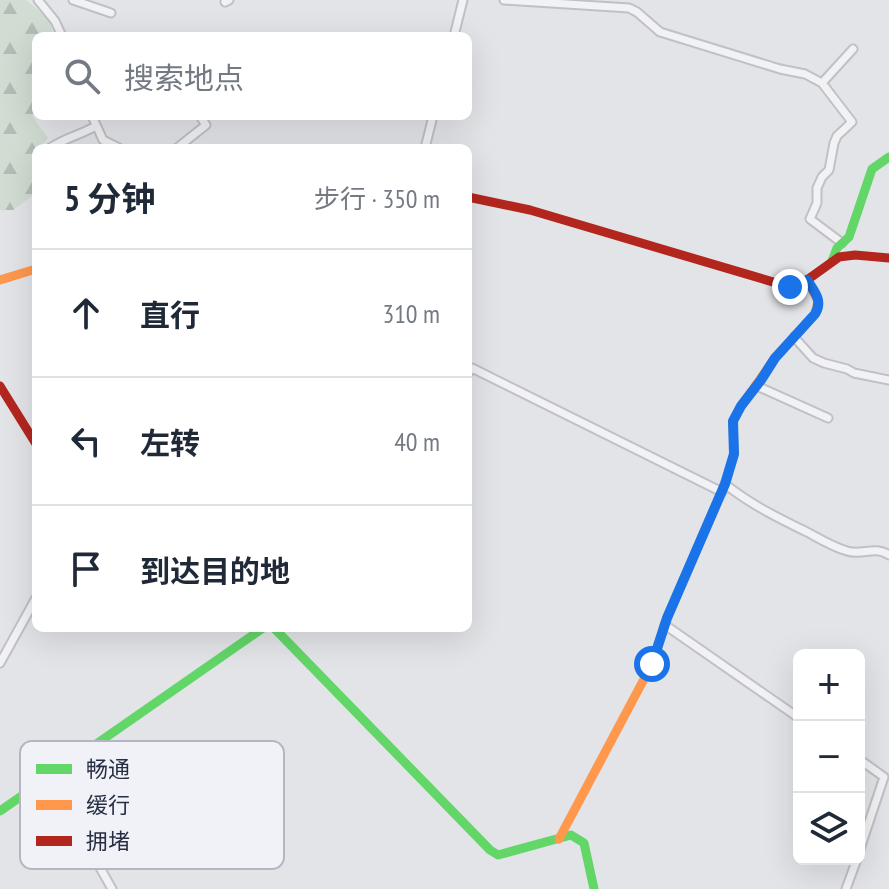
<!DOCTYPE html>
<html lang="zh">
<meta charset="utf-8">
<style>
:root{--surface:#fff;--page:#f6f6f7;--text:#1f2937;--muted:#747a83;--line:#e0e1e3}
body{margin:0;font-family:"PT Sans Narrow","Noto Sans SC",sans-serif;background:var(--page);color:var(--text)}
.controls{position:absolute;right:24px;bottom:24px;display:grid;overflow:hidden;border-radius:12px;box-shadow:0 8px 32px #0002}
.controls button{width:72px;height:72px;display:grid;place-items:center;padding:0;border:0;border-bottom:2px solid var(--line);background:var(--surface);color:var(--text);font:40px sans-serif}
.stop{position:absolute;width:24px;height:24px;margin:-18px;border:6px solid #1a73e8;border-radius:50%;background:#fff}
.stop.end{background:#1a73e8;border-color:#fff;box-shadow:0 2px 8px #0008}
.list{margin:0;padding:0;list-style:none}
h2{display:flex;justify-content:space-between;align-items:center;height:104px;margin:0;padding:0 32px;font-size:34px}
h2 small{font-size:26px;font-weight:400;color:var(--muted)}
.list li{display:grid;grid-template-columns:52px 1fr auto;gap:24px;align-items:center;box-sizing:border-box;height:128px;padding:0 32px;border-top:2px solid var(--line)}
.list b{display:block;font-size:30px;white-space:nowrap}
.list em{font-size:26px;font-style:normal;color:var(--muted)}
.icon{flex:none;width:44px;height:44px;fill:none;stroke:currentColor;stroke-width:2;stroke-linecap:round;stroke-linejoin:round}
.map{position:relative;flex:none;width:889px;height:889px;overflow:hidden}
.search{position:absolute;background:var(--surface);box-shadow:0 8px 32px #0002;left:32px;top:32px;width:440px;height:88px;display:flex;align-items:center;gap:20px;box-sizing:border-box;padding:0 28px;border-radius:12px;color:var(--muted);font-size:30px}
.panel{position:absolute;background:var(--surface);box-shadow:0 8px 32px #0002;left:32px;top:144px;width:440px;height:488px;border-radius:12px}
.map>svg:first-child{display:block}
.forest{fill:url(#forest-firs)}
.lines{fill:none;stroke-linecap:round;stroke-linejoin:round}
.street-casing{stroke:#bfc1c6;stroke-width:11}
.street{stroke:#f2f2f4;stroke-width:7}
.fast{stroke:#63d668;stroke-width:9}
.slow{stroke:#ff974d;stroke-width:9}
.jam{stroke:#b3261e;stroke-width:9}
.route{stroke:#1a73e8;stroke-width:10}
.key{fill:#f0f2f8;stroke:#b4b7c2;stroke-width:2}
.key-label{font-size:22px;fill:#272e43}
</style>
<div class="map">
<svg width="889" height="889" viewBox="0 0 889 889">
<defs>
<pattern id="forest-firs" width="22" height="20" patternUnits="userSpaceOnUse" patternTransform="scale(2)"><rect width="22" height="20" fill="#d1dcd2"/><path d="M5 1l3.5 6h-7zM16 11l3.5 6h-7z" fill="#b3bdb6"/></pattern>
</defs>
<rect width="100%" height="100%" fill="#e2e4e8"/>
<path class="forest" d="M0,0H26L48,18L54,36H36V112L32,116L48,138L42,145V148H36V193L13,210H0Z"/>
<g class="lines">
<g class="street-casing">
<path id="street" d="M38,0L55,21L62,36
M73,0L111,13
M504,0L629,8L637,12L660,32L780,69L805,74L822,83L852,122L837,136L834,143L829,170L822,177L817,188V203L810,219L842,243
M225,2L229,0
M454,36L463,0
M822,83L853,49
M92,116L103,140L119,148
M50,148C65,138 80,135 96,126
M177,148L206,125L200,116
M425,148L433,116
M794,337L813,358L824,363L847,369L854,373L889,380
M468,373L472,368L722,492
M757,386L828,418
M725,484C750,504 778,518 807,532C820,539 833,547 847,551C862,556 875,545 889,555
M665,625L799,718
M0,663L36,598
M859,759L884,777L859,852
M49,777L112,889
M846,889L857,859"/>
</g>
<use href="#street" class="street"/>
<path class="fast" d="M832,261L837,248L849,237L872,169L889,157
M274,628L490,850L498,855L571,835L584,843L594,889
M0,811L263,628"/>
<path class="slow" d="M0,280L36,269
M559,839L652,664L667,618L725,484L734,454L733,421L741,406L775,358L815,314L818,301L807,280"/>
<path class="jam" d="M468,197L530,210L790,287L807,280L839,257L855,255L889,258
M0,386L36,444"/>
</g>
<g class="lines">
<path class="route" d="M652,664L667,618L725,484L734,454L733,421L741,406L761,380L775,358L815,314C823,301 815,292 807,280L790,287"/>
</g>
<rect x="20" y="741" width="264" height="128" rx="12" class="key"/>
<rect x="36" y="764" width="36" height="10" fill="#63d668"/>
<rect x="36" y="800" width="36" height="10" fill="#ff974d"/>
<rect x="36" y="836" width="36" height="10" fill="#b3261e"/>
<g class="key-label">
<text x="86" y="777">畅通</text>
<text x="86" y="813">缓行</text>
<text x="86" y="849">拥堵</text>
</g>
</svg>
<div class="controls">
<button>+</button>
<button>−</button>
<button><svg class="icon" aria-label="layers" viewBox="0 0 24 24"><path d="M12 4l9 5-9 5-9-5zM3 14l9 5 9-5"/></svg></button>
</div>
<div class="stop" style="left:652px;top:664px"></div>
<div class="stop end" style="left:790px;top:287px"></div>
<div class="search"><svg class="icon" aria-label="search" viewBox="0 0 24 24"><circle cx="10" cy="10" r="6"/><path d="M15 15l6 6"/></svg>搜索地点</div>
<section class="panel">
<h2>5 分钟<small>步行 · 350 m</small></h2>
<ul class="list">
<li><svg class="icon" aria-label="ahead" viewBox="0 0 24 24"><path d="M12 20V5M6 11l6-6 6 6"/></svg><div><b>直行</b></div><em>310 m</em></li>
<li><svg class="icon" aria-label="left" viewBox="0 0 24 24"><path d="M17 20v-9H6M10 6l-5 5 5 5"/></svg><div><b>左转</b></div><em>40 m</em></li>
<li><svg class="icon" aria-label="arrive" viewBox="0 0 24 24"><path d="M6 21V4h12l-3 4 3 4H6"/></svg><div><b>到达目的地</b></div></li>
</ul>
</section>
</div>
